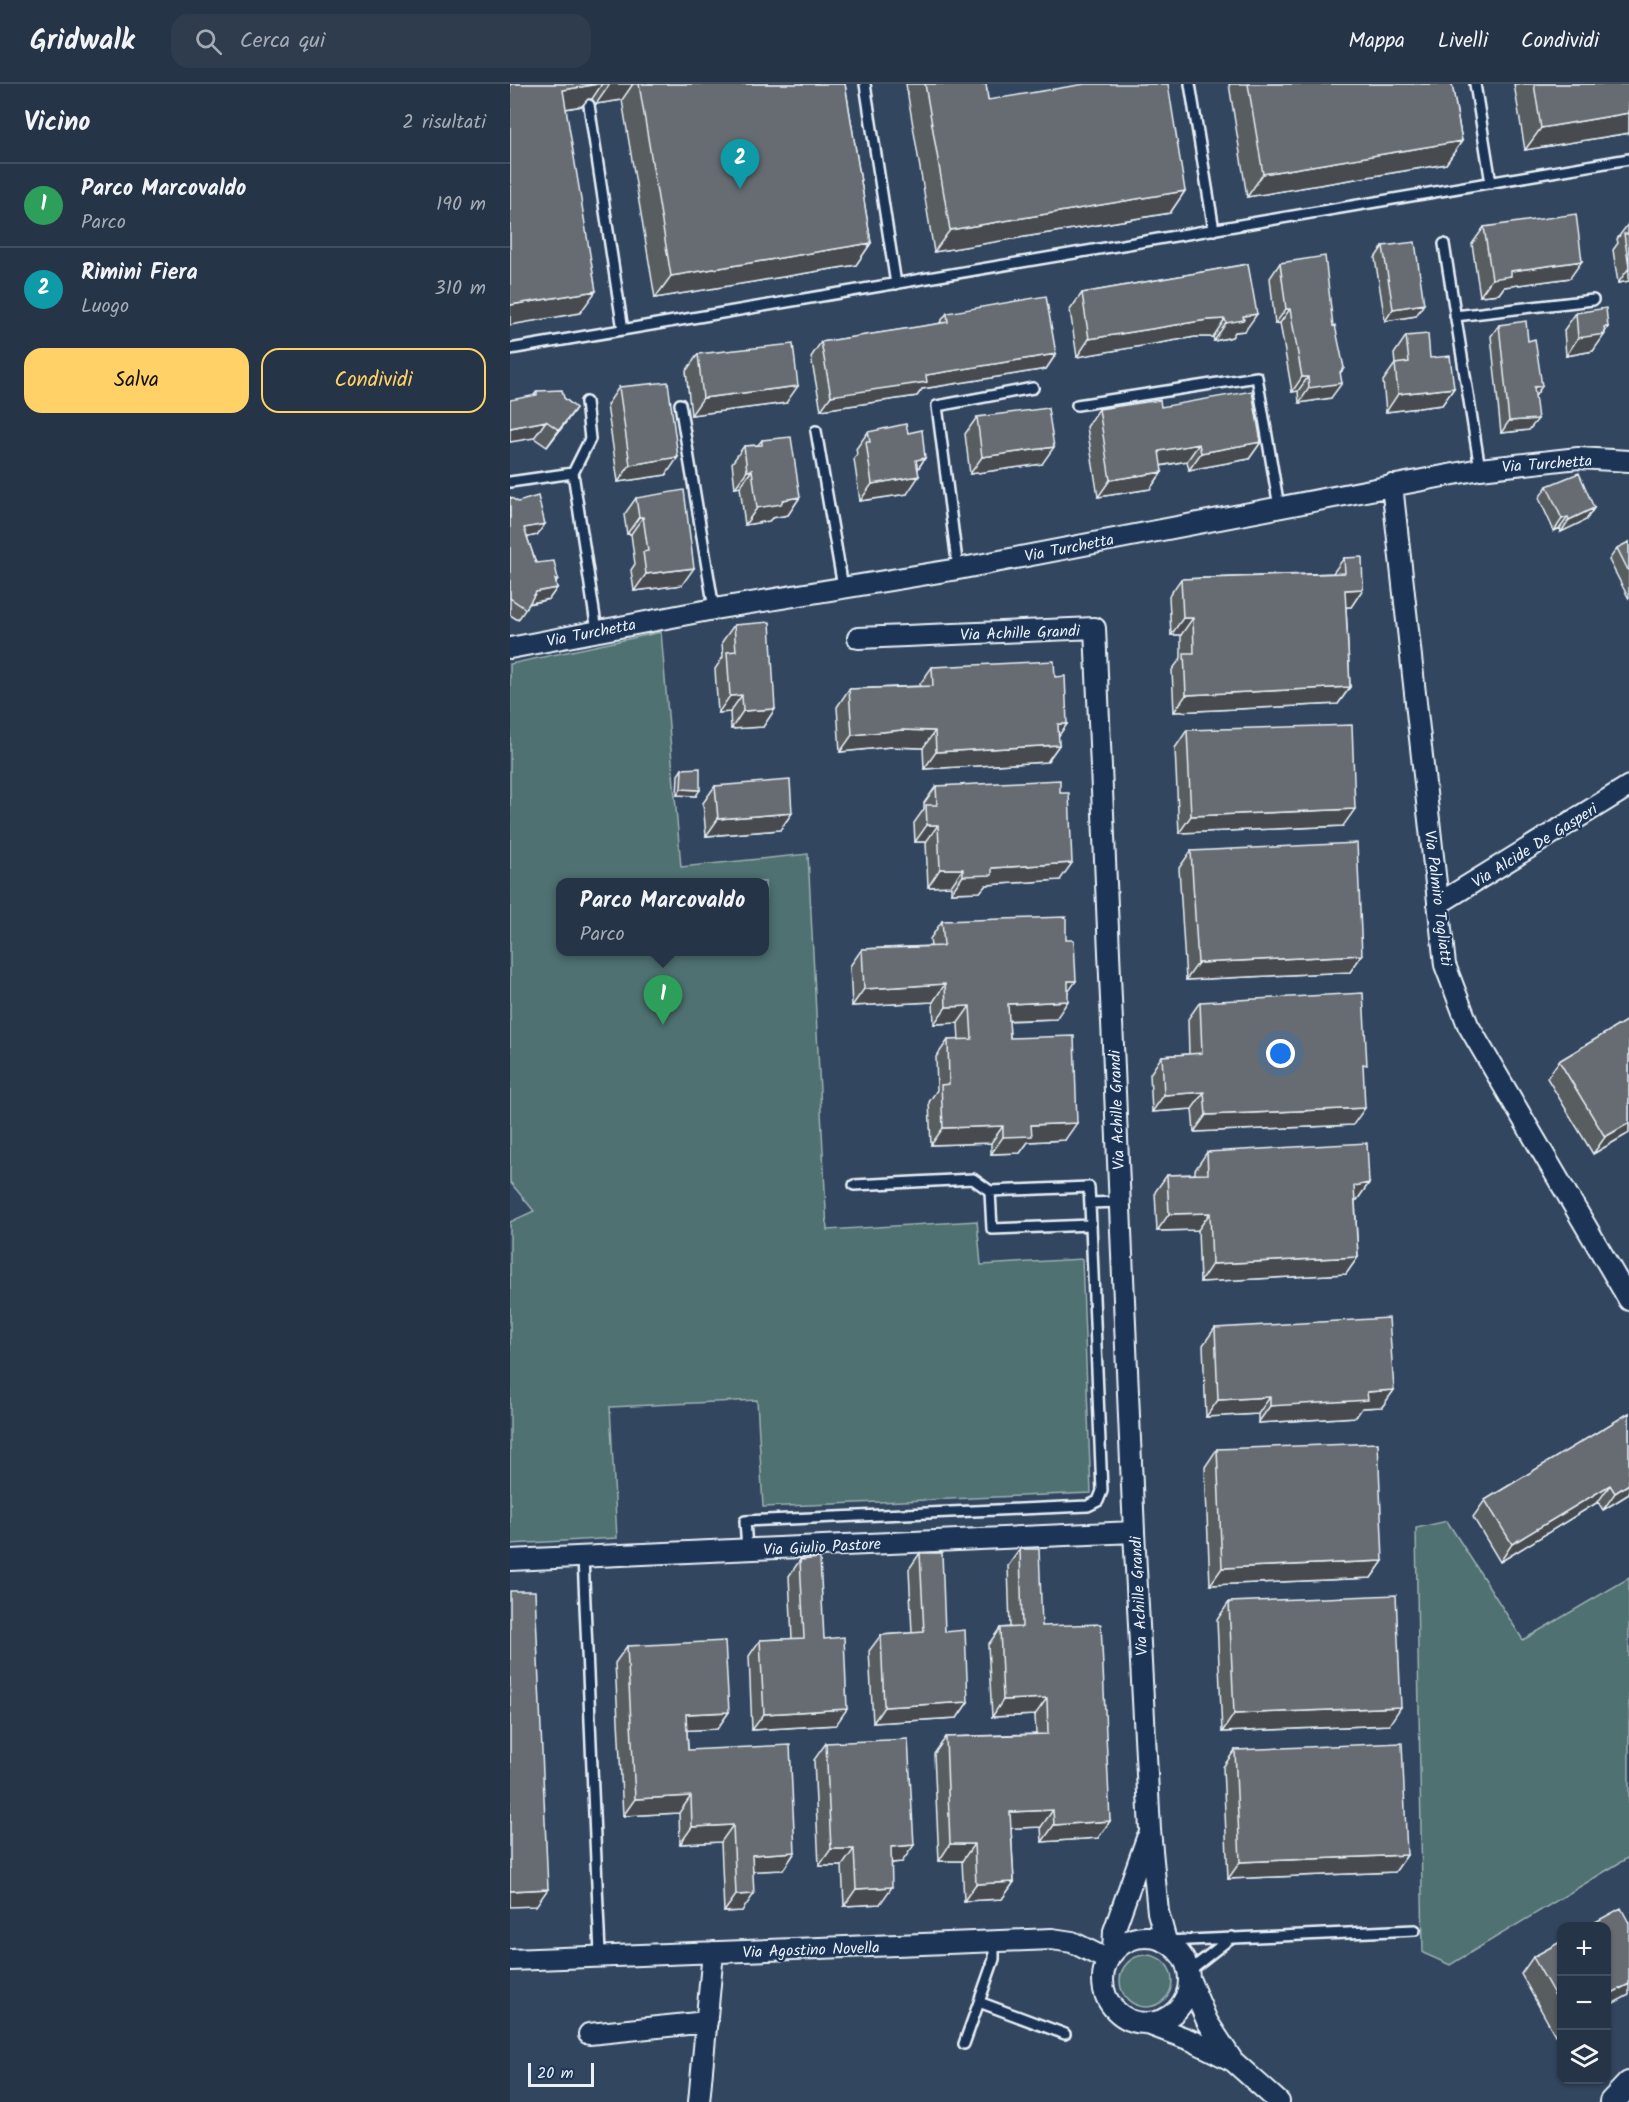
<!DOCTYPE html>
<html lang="it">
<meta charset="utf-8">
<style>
:root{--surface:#263447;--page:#2e3c4e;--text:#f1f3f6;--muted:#a4aab4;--line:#424f60;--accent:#ffd166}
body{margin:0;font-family:Kalam,sans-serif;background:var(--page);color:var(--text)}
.controls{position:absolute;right:18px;bottom:18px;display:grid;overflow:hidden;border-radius:12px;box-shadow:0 2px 4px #0004}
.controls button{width:54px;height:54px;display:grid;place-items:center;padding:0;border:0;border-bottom:2px solid var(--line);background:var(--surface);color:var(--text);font:30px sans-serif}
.scale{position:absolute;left:18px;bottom:15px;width:66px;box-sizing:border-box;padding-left:6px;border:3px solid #e8f1f8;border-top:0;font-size:16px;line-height:21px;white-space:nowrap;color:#e8f1f8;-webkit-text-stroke:4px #1d3557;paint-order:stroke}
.you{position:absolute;left:771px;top:970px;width:21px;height:21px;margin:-15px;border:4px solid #fff;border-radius:50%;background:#1a73e8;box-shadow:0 0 0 9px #1a73e833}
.badge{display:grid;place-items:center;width:39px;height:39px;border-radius:50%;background:var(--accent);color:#fff;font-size:20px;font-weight:700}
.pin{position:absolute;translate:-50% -50px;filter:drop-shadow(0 2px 3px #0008)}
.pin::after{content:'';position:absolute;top:32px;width:21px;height:18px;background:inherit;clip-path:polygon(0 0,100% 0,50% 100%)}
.popup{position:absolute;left:46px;top:794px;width:213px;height:78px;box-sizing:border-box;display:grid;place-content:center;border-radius:12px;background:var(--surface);filter:drop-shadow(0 2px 4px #0005);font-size:20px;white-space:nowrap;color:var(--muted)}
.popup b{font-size:22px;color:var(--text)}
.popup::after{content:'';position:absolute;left:50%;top:100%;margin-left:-12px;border:12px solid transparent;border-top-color:var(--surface)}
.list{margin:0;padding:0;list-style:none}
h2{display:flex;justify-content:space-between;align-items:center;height:78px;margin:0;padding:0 24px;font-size:26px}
h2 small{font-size:20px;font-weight:400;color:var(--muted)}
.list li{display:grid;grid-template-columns:39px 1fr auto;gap:18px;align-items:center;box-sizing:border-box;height:84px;padding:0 24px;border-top:2px solid var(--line)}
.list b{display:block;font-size:22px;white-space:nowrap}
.list p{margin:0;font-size:20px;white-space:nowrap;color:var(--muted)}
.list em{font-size:20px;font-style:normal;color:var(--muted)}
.actions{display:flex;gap:12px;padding:18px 24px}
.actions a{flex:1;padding:14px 0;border:2px solid var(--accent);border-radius:18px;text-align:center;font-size:21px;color:var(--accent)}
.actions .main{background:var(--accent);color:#111}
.icon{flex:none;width:33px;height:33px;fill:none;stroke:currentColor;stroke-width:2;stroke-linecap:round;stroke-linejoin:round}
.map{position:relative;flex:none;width:1119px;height:2018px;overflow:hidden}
header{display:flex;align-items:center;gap:36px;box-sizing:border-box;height:84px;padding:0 30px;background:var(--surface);border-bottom:2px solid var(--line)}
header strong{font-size:28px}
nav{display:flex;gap:33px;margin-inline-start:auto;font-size:21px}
.search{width:420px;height:54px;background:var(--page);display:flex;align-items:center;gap:15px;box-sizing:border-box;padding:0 21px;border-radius:18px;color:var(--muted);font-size:22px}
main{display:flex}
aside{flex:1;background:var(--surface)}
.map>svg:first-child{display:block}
.green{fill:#507171;stroke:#9cb1b4;stroke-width:1.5;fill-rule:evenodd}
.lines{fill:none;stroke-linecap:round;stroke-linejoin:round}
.service-casing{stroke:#e8f1f8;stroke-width:14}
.minor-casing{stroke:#e8f1f8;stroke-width:24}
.tertiary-casing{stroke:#e8f1f8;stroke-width:28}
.service{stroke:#1d3557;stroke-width:9}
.minor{stroke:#1d3557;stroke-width:20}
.tertiary{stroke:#1d3557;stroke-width:24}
.wall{fill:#585d61;stroke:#e8f1f8;stroke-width:1.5}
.shaded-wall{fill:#474c4f;stroke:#e8f1f8;stroke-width:1.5}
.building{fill:#666c71;stroke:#e8f1f8;stroke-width:1.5}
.labels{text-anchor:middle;stroke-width:4.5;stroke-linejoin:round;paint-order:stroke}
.street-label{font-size:16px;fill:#e8f1f8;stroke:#1d3557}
</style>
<header>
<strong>Gridwalk</strong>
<div class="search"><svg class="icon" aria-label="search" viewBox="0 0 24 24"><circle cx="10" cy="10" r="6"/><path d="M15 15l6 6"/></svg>Cerca qui</div>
<nav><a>Mappa</a><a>Livelli</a><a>Condividi</a></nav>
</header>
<main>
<aside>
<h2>Vicino<small>2 risultati</small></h2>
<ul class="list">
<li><span class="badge" style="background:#2e9e5b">1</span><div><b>Parco Marcovaldo</b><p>Parco</p></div><em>190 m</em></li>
<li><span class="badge" style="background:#0f9aa8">2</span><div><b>Rimini Fiera</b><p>Luogo</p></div><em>310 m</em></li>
</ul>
<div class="actions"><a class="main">Salva</a><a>Condividi</a></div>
</aside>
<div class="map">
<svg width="1119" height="2018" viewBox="0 0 1119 2018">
<rect width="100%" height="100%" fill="#33465f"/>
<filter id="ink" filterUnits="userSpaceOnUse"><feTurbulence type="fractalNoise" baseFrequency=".0167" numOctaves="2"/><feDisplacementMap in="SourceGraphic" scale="12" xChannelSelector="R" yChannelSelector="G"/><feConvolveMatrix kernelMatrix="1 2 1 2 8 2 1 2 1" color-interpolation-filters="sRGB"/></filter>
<g filter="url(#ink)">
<path class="green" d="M151,548L171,783L298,770L317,1146L467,1137L471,1181L572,1175L581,1409L253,1423L247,1316L100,1323L107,1454L0,1460V1138L24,1127L0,1098V580ZM51,798H255V868H51Z
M937,1437L1013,1556L1119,1494V1773L940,1881L913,1869L906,1444Z
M610 1897a26 26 0 1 1 52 0a26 26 0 1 1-52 0Z"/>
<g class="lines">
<g class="service-casing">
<path id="service" d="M355,0L386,200
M680,0L704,146
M965,0L981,99
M79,21L113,246
M934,160L970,385
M945,232L1083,216
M0,265L1119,75
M76,318L80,355L63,389L87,547
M170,320L204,525
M567,321L747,293L769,423
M306,347L333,503
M0,398L63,389
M448,485L427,322L523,304
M344,1101L463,1095L480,1107
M580,1119L610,1118
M237,1465L235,1437L578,1422L588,1417L592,1407L581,1141L579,1103L480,1107L482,1145L581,1141
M73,1473L90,1870
M656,1857L905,1846
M484,1858V1875L469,1918L555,1950
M679,1887L722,1853
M454,1960L469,1918"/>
</g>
<g class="minor-casing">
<path id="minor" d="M882,401L935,881L958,941L1119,1216
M348,554L585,544L624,1448L640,1746L648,1828L656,1857
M0,564L204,525L448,485L970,385L1068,374L1119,377
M928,820L1119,702
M0,1476L624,1448
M593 1896a43 43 0 1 1 86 0a43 43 0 1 1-86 0Z
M603,1869L604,1847L637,1754
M0,1876L542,1855L562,1858L598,1876
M680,1897L697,1937L723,1977
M635,1939L683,1957L723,1977L769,2018
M79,1950L197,1938
M189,2018L203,1868"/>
</g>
<g class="tertiary-casing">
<path id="tertiary" d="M1102,2018L1119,2000"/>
</g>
<use href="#service" class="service"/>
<use href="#minor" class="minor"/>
<use href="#tertiary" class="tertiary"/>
</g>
<path class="wall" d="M0,0H335L361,159L346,181L145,214L112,16L86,20L82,15H78L72,22L56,25L70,229Z
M396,0H476L478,16L675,107L660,129L424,168Z
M719,0H942L952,57L936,80L737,113Z
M1004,0H1119V49L1015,66Z
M1118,140L1119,197L1108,199L1103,166L1108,159L1107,155Z
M974,143L1060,194L994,203L989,210L970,212L962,160Z
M873,162L906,232L875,237L865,174Z
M770,179L823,242L834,284L830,289L821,314L789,319L788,307L782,308L770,239L765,240L760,194Z
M738,180L735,247L725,248L722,253L704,257L703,253H685L567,273L560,226L572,209Z
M437,229L546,270L536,285L412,305L407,312L311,326L301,273L311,258L429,240Z
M1066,229L1098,243L1083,267L1056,272L1054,246Z
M989,241L1018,257L1032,302L1025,312L1019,346L991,349L981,252Z
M896,252L944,304L932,321L876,328L873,297L885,280L884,270Z
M188,270L276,319L181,331L176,287Z
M109,303L156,391L108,398L97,321Z
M27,307L54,314L66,324L37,363L24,354V311Z
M651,323L751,358L739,375L679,386L677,377L651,382L652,388L640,405L588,413L577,343L589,325Z
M467,333L532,380L460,390L455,350Z
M358,348L398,349L415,374L408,385L397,410L350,417L344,375L347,370L346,365Z
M252,356L290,413L278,431L262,434L259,437L235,441L230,403L225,404L222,379L234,362L248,361Z
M1037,402L1084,424L1076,436L1051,448L1050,444L1044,447L1029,414Z
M0,413L35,440L27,451L17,453L26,479L46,498L47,504L39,515L19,520L8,536L0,531Z
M126,414L172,501L124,507L121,486L125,480L121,450H117L114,431Z
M1119,458V515L1099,476L1107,464Z
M834,474L853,505L841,523H836L840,603L828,620L664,628L662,586L671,574V551H661L659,512L671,495L823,489Z
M224,541L265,625L253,643L221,645L220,628L208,629L205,585L213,573L212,558Z
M422,583L545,593L557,640L548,652L549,661L537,678L414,685L413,664L380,663L330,668L327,623L339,605L410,602V600Z
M677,646L833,742L669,749L665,664Z
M172,685L186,712L167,711L168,691Z
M205,702L282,729L270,746L196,752L193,719Z
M426,702L550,796L476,801L470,808L441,809V802L418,803L416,758H405L404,739L414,725V719Z
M681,767L852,871L840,888L676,896L669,784Z
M432,837L558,907L546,935L499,937L500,954L555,1056L518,1058L510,1069L481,1070V1059L421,1061L419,1018L427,1006L426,973L438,956H449L448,939L424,940L423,918L342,922L340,882L352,865L421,862L420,855Z
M690,918L853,986L843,1041L684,1048L682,1025L642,1028L640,990L652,972L679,970L678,935Z
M1119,935V1049L1083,1070L1037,994L1049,977Z
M697,1068L859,1099L847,1116H845L848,1173L836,1190L690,1198L688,1146L647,1147L645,1108L657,1091L685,1090V1086Z
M705,1244L884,1306L872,1323L852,1324L846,1333L748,1339V1330L696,1333L693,1261Z
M1119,1329V1410L1093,1426L1088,1418L990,1478L963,1433L975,1416Z
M707,1365L873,1477L861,1494L700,1501L695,1383Z
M510,1465L532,1542L600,1737L588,1754L532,1758L531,1743L501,1744L504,1798L492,1815L454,1817L452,1777H429L424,1670L436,1653L526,1650L525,1631L482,1633L478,1561L490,1544L500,1543L498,1482Z
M410,1469L458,1618L447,1634L363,1639L359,1567L371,1551L402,1549L399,1485Z
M290,1476L314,1555L326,1641L242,1646L239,1572L250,1556L282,1555L279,1492Z
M719,1518L879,1641L712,1648L707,1536Z
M117,1562L219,1628L207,1645L177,1646L178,1666L285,1768L273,1786L243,1787L232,1827L214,1828L211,1758L170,1760L169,1729L113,1732L105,1579Z
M316,1659L392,1778L382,1779L370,1820L334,1822L332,1782H309L304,1676Z
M725,1666L897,1771L885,1788L718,1795L713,1683Z
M1052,1857V1947L1045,1951L1011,1890L1023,1873Z"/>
<path class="shaded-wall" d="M88,0H92L82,15H78L72,22L37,28L53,6Z
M100,0H123L112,16L86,20Z
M1119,29V49L1015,66L1031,44Z
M952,57L936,80L737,113L753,90Z
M675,107L660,129L424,168L440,146Z
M361,159L346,181L145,214L161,192Z
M1072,177L1060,194L994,203L989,210L970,212L982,195L1001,187Z
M1119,184V197L1108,199Z
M86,207L70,229L0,241V221Z
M914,220L906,232L875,237L883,225Z
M776,225H780L770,239L765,240Z
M747,230L735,247L725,248L722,253L704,257L716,239L733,232Z
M715,235L703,253H685L567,273L579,255L697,236Z
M1094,243H1098L1093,251L1095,250L1083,267L1056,272L1068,254Z
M546,270L536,285L412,305L407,312L311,326L321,312L416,291Z
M834,284L823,299H832L821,314L789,319L799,304L830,288Z
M792,293H798L788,307L782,308Z
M288,302L276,319L181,331L193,314Z
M1032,302L1024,314V303Z
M944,304L932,321L876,328L888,310Z
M66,324L54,341L37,363L49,346Z
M1028,335L1019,346L991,349L999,337Z
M36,337L24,354L0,358V344Z
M751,358L739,375L679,386L691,369Z
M689,360L677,377L637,384L649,367Z
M544,363L532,380L460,390L472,373Z
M168,373L156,391L108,398L120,381Z
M415,374L403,392L406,376Z
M242,386L230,403L225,404L237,387Z
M652,388L640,405L588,413L600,396Z
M409,392L397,410L350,417L362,400Z
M290,413L278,431L262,434L259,437L235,441L247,424L273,416Z
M1084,424L1076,436L1051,448L1059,436Z
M129,433H133L121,450H117Z
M1058,433L1050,444L1044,447L1052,435Z
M35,440L27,451L6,456L14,444Z
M184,484L172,501L124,507L136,490Z
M45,495H48L41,505L47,504L39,515L17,520L26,508Z
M853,505L841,523H823L835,506Z
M673,534H683L671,551H661Z
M840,603L828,620L664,628L676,611Z
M232,611L220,628L208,629L220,612Z
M265,625L253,643L221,645L233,627Z
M548,640H557L545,657Z
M392,646L425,647L413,664L380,663L330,668L342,651Z
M549,661L537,678L414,685L426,668Z
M171,705L190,706L186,712L167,711Z
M845,725L833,742L669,749L681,732Z
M282,729L270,746L196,752L208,735Z
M417,741H428L416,758H405Z
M562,779L550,796L476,801L470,808L441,809L453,792L482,784Z
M430,785H453L441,802L418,803Z
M852,871L840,888L676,896L688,879Z
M558,897H566L554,914Z
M435,900L423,918L342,922L354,905Z
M558,917L546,935L486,937L498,920Z
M460,922L448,939L424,940L436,923Z
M694,1008L682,1025L642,1028L654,1011Z
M855,1024L843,1041L684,1048L696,1031Z
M567,1039L555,1056L518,1058L510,1069L481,1070L493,1053L521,1041Z
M1119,1039V1049L1083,1070L1095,1053Z
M493,1042L481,1059L421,1061L433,1044Z
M859,1099L847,1116L832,1119L844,1102Z
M700,1129L688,1146L647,1147L659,1130Z
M848,1173L836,1190L690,1198L702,1180Z
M884,1306L872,1323L852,1324L846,1333L748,1339L760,1322L857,1308Z
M760,1313L748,1330L696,1333L708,1316Z
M1119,1400V1410L1093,1426L1105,1409Z
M1100,1401L1088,1418L990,1478L1002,1460Z
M873,1477L861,1494L700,1501L712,1484Z
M537,1614L525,1631L482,1633L493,1616Z
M458,1618L447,1634L363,1639L374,1623Z
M891,1623L879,1641L712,1648L724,1630Z
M337,1625L326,1641L242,1646L254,1630Z
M219,1628L207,1645L164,1647L176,1630Z
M181,1712L169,1729L113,1732L125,1715Z
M543,1726L531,1743L488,1745L500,1728Z
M600,1737L588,1754L532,1758L544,1741Z
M223,1741L211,1758L170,1760L182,1743Z
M440,1760H464L452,1777H429Z
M404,1761L392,1778L369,1780L381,1763Z
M321,1765H344L332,1782H309Z
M285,1768L273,1786L230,1788L242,1771Z
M897,1771L885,1788L718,1795L730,1778Z
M504,1798L492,1815L454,1817L466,1800Z
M382,1803L370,1820L334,1822L346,1805Z
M38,1805L26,1822L0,1823V1807Z
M244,1810L232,1827L214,1828L226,1811Z
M1119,1900V1911L1096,1923V1912Z
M1052,1941V1947L1045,1951Z"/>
<path class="building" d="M0,0H88L53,6L86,207L0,221Z
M129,0H335L361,159L161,192Z
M415,0H476L478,16L575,0H658L675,107L440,146Z
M738,0H942L952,57L753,90Z
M1024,0H1119V29L1031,44Z
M1066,130L1072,177L1001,187V192L982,195L974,143Z
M1114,150H1119V182Z
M905,158L914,220L883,225L873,162Z
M815,172L823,242L825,241L834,284L830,288L832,299L799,304L798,293H792L780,225H776L770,179Z
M738,180L747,230L733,232L734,236L716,239L715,235L697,236L579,255L572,209Z
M536,212L546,270L416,291L417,298L321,312L311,258L438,238L437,229Z
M1096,224L1098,243H1094L1095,250L1068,254L1066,229Z
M1016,237L1018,257L1025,255L1032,302L1024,303L1028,335L999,337L989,241Z
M918,250L920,274L940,272L944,304L888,310L885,280L899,278L896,252Z
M283,260L288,302L193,314L188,270Z
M158,298L168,373L120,381L109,303Z
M52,306L54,314L66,324L49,346L36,337L0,344V316L27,311V307Z
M742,307L751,358L691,369L689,360L649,367L652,388L600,396L589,325L650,316L651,323Z
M538,324L544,363L472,373L467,333Z
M396,340L398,349L412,346L415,374L406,376L409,392L362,400L356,358H360L358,348Z
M281,353L290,413L273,416L271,420L247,424L242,386L237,387L234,362L252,361V356Z
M1069,389L1084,424L1059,436L1058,433L1052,435L1037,402Z
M174,406L184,484L136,490L133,468L138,467L133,433H129L126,414Z
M28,412L35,440L14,444L26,479L44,477L48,495H45L47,504L26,508L16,525L0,514V413L8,418Z
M1119,458V488L1107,464Z
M852,473L853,505L835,506L840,603L676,611L674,569H684L683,534H673L671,495L835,489L834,474Z
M260,538L265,625L233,627L232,611L220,612L217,568L226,567L224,541Z
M544,577L545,593L555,592L557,640H548L549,661L426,668L425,647L392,646L342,651L339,605L423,602L422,583Z
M842,641L845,725L681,732L677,646Z
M190,684V706L171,705L172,685Z
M280,696L282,729L208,735L205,702Z
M550,696V709H559L562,779L482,784V791L453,792V785H430L428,741H417L416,721H427L426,702Z
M847,759L852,871L688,879L681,767Z
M556,833V856H564L566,897H558V917L498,920L500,954L564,952L567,1039L521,1041L522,1052L493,1053V1042L433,1044L431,1001L439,1000L438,956L462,955L460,922L436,923L435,900L354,905L352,865L434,862L432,837Z
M853,909L857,981L853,980L855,1024L696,1031L694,1008L654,1011L652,972L692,969L690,918Z
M1119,935V1039L1095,1053L1049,977Z
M857,1059L859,1099L844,1102L848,1173L702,1180L700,1129L659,1130L657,1091L698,1090L697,1068Z
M879,1234L884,1306L857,1308L858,1316L760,1322V1313L708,1316L705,1244Z
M1119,1329V1400L1105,1409L1100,1401L1002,1460L975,1416Z
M868,1359L873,1477L712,1484L707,1365Z
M510,1465H529L532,1542L591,1540L600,1737L544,1741L543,1726L500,1728L504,1798L466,1800L464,1760H440L436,1653L538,1650L537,1614L493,1616L490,1544L512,1543Z
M410,1469H432L435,1548L455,1546L458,1618L374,1623L371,1551L414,1548Z
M310,1474L314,1555L334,1553L337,1625L254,1630L250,1556L294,1554L290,1476Z
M0,1507H25L38,1805L0,1807Z
M886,1511L891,1623L724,1630L719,1518Z
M215,1557L219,1628L176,1630L178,1666L280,1661L285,1768L242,1771L244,1810L226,1811L223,1741L182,1743L181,1712L125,1715L117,1562Z
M398,1655L404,1761L381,1763L382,1803L346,1805L344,1765H321L316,1659Z
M892,1659L897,1771L730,1778L725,1666Z
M1111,1824L1119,1839V1900L1096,1912V1842H1078Z
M1052,1857V1924L1023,1873Z"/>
</g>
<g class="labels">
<g class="street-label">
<text transform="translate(1037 379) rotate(-4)" y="6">Via Turchetta</text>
<text transform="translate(559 463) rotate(-11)" y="6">Via Turchetta</text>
<text transform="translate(81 548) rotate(-11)" y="6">Via Turchetta</text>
<text transform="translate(510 548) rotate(-2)" y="6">Via Achille Grandi</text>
<text transform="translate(1024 761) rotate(-32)" y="6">Via Alcide De Gasperi</text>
<text transform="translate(929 814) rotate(83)" y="6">Via Palmiro Togliatti</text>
<text transform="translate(606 1026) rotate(-92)" y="6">Via Achille Grandi</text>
<text transform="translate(312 1462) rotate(-3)" y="6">Via Giulio Pastore</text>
<text transform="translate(628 1512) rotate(-93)" y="6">Via Achille Grandi</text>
<text transform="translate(301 1865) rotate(-2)" y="6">Via Agostino Novella</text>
</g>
</g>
</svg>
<div class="controls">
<button>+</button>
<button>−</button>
<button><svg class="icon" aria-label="layers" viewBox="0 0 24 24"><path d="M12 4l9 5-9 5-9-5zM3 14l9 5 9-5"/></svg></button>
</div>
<div class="scale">20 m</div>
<div class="you"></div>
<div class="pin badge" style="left:153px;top:941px;background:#2e9e5b">1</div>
<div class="popup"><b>Parco Marcovaldo</b>Parco</div>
<div class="pin badge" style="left:230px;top:105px;background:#0f9aa8">2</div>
</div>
</main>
